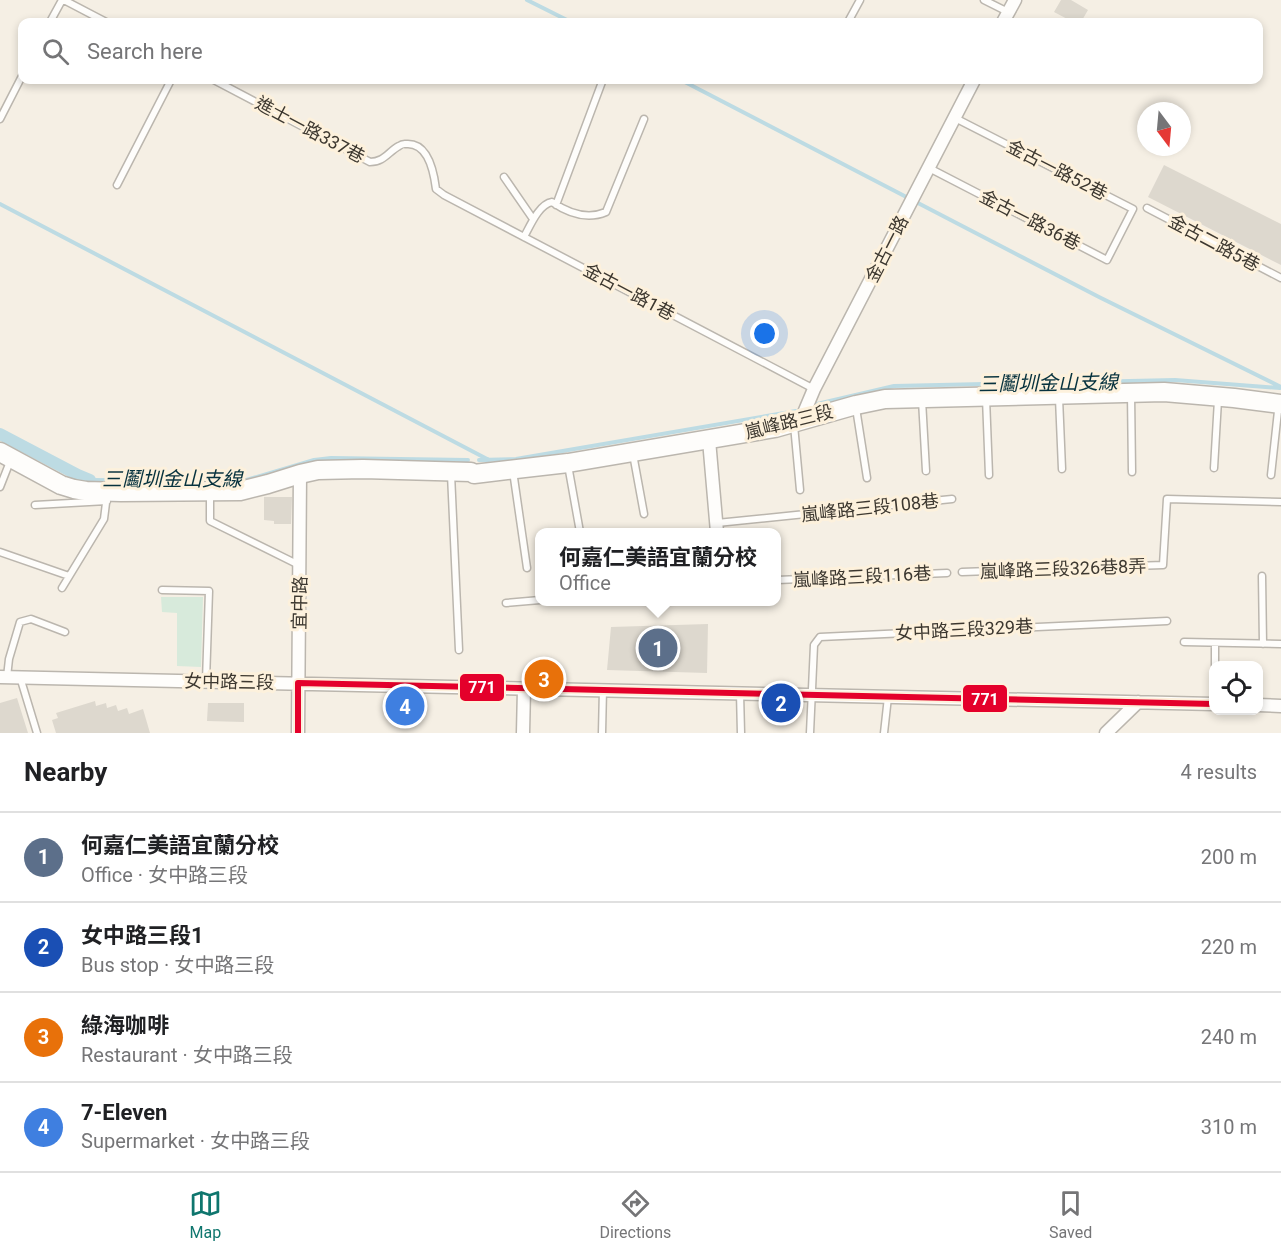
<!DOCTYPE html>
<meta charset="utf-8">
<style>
:root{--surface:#fff;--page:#f6f6f6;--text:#202124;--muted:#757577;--line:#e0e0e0;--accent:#0f766e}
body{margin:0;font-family:Roboto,"Noto Sans TC",sans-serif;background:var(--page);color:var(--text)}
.controls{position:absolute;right:18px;bottom:18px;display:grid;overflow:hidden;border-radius:12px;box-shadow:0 3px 9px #0003}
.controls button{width:54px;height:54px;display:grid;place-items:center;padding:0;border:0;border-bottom:2px solid var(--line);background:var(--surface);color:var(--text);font:30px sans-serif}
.compass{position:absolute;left:1137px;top:102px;width:54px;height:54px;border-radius:50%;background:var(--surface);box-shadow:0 3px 9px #0003;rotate:164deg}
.you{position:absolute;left:765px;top:334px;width:21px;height:21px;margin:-15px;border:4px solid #fff;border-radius:50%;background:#1a73e8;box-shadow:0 0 0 9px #1a73e833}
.badge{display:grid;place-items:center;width:39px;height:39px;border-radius:50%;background:var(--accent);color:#fff;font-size:20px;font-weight:700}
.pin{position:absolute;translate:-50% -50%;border:3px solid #fff;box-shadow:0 2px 6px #0006}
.popup{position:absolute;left:535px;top:528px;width:246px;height:78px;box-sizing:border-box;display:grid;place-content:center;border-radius:12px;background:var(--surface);filter:drop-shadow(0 2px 4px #0005);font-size:20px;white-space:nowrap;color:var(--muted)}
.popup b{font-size:22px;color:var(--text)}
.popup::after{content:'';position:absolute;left:50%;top:100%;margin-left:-12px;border:12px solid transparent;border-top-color:var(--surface)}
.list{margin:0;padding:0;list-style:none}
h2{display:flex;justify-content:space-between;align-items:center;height:78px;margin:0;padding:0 24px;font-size:26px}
h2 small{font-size:20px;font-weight:400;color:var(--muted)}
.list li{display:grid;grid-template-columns:39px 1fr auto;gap:18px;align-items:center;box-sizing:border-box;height:90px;padding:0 24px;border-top:2px solid var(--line)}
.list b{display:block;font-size:22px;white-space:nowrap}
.list p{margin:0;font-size:20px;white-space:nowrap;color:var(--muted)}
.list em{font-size:20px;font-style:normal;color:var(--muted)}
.icon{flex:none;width:33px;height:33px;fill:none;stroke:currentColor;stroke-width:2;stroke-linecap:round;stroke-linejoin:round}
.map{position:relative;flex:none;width:1281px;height:733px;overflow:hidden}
.search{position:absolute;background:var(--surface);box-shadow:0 3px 9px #0003;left:18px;right:18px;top:18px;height:66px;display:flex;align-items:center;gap:15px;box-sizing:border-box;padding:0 21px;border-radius:12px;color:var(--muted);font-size:22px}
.sheet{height:438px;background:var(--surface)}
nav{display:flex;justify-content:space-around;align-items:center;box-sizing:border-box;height:84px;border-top:2px solid var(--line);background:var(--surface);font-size:16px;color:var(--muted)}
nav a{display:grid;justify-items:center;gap:3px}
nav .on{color:var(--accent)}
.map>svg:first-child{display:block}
.green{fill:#d7eadb}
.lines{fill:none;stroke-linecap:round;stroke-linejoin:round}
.stream{stroke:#bddbe3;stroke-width:4}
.canal{stroke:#bddbe3;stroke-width:12}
.building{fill:#ddd8ce}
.lane-casing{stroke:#bbb6ae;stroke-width:9}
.street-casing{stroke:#bbb6ae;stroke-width:15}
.secondary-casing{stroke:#bbb6ae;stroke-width:21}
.lane{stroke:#fefdfb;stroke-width:6}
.street{stroke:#fefdfb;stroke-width:12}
.secondary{stroke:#fefdfb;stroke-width:18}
.bus-1-casing{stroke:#fdf1dc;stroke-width:10}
.bus-1{stroke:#e4002b;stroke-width:6}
.labels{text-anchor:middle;stroke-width:6;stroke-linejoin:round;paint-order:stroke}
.street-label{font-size:18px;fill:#3d3830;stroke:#fdf1dc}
.water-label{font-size:20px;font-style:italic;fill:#07323e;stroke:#fdf1dc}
.line-badge{stroke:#fdf1dc;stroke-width:2}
.badge-label{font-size:16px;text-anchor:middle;font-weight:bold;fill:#fff}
</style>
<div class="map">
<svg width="1281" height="733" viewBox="0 0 1281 733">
<rect width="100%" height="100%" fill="#f5efe4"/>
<path class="green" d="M161,597H203L201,667L177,666V613L162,612Z"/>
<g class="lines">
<path class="stream" d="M527,0L571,22
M681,80L1099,297L1281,387
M0,204L489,460
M817,404L894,386L1175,380L1280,388
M479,460L516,459L796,411
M90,480L243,481L314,460L331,458L468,460"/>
<path class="canal" d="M0,434L78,475L90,480"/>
</g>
<path class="building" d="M1061,0H1071L1088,10L1081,22H1073L1054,12Z
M1164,165L1281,224V265L1148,197Z
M264,497H292L291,524H274V521L264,520Z
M708,624L707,673L607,670L611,627Z
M17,698L28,733H0V703Z
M95,701L96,706L106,703L107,708L116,705L118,711L127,708L129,714L143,709L150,733H56L52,720L58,718L56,713Z
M208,703H244V722L207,721Z"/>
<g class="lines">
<g class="lane-casing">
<path id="lane" d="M64,0L106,22
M984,0L1008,12
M50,22L62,0
M848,22L860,0
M214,80L370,162C384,162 388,152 399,146C403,143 403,144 408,144C429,144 434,173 436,189L444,195L814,389
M0,119L22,76
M929,168L1107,260L1133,209L955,118
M504,177L533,219
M117,185L171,80
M556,205L602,82
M1147,208L1281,278
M524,237C530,226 539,204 552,202C568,213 587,220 606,212L644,119
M1131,394L1132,472
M986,398L989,475
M1059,398L1062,469
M922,400L926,471
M856,408L867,478
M794,425L800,490
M633,454L644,514
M568,465L580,532
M1214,468L1218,400
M513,471L527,568
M451,474L459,650
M1271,475L1278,411L1280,405
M0,487L11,459
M210,492V521L299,565
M35,505L107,501
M717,523L952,499
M0,552L69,576
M962,572L1163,565L1167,499L1281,502
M1262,576L1263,644
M777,580L947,573
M62,588L104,519L107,495
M162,590L209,591L206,681
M506,603L540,600
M1184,642L1281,644
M1215,643V666
M7,677L9,659L20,622L31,619L65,632
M20,677L37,733
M740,693L741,733
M602,733L603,689
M810,733L814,645L820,637L1167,621
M884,733L888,697"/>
</g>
<g class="street-casing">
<path id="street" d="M1003,22L1015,0
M801,420L814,389L974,80
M709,440L717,532
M0,677L1214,704
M1258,705L1281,706
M298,733L300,474
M523,733L524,689
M1106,733L1138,702"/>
</g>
<g class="secondary-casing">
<path id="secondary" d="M0,452L61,485L74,489L86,491L121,492L240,491L268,484L300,474L318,470L363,469L471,472L474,474L568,463L775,428L856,405L885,399L1164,392L1234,398L1281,404"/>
</g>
<use href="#lane" class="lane"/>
<use href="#street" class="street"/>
<use href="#secondary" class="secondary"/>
<g class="bus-1-casing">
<path id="bus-1" d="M298,683L1214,704
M298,683V733"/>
</g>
<use href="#bus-1" class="bus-1"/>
</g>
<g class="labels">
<g class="street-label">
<text transform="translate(310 130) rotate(28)" y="6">進士一路337巷</text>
<text transform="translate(1057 170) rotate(27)" y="6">金古一路52巷</text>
<text transform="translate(1030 220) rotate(27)" y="6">金古一路36巷</text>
<text transform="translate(1214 243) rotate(28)" y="6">金古二路5巷</text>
<text transform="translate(887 249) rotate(-63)" y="6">金古一路</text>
<text transform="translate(629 292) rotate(28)" y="6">金古一路1巷</text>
<text transform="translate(789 422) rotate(-14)" y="6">嵐峰路三段</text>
<text transform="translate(870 508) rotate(-6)" y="6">嵐峰路三段108巷</text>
<text transform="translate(1063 569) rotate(-2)" y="6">嵐峰路三段326巷8弄</text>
<text transform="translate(862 577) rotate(-3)" y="6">嵐峰路三段116巷</text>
<text transform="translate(300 603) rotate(-89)" y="6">宜中路</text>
<text transform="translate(964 630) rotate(-3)" y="6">女中路三段329巷</text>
<text transform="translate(229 682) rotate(1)" y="6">女中路三段</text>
</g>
<g class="water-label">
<text transform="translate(1048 383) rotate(-1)" y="7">三鬮圳金山支線</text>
<text x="172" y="486">三鬮圳金山支線</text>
</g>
</g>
<g class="line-badge">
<rect x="459" y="673" width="46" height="29" rx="6" fill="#e4002b"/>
<rect x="962" y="684" width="46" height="29" rx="6" fill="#e4002b"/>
</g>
<g class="badge-label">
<text x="482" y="693">771</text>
<text x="985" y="705">771</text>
</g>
</svg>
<div class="controls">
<button><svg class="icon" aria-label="locate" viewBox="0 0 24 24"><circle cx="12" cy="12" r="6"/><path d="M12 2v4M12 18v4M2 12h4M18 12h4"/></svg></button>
</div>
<svg class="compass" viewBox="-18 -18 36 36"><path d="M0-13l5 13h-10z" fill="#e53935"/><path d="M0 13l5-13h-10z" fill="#757577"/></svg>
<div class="you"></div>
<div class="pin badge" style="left:658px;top:648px;background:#5c6f8a">1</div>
<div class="popup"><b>何嘉仁美語宜蘭分校</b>Office</div>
<div class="pin badge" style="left:781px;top:703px;background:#1a4fb4">2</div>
<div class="pin badge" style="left:544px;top:679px;background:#e8710a">3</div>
<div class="pin badge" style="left:405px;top:706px;background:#3f7fe0">4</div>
<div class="search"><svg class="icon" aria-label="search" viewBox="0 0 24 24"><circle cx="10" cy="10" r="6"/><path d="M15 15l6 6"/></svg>Search here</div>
</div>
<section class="sheet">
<h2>Nearby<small>4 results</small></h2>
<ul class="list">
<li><span class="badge" style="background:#5c6f8a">1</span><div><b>何嘉仁美語宜蘭分校</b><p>Office · 女中路三段</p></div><em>200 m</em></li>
<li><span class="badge" style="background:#1a4fb4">2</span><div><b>女中路三段1</b><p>Bus stop · 女中路三段</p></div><em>220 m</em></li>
<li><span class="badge" style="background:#e8710a">3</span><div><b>綠海咖啡</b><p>Restaurant · 女中路三段</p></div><em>240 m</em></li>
<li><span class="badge" style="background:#3f7fe0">4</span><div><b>7-Eleven</b><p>Supermarket · 女中路三段</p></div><em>310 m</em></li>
</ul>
</section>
<nav>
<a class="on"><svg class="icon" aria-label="map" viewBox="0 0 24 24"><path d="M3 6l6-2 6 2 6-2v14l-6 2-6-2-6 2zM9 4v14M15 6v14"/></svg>Map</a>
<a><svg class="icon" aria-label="directions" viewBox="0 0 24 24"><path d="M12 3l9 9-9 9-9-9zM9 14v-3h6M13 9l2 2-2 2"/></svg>Directions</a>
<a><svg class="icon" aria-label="saved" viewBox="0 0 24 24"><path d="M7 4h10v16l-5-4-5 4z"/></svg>Saved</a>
</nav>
